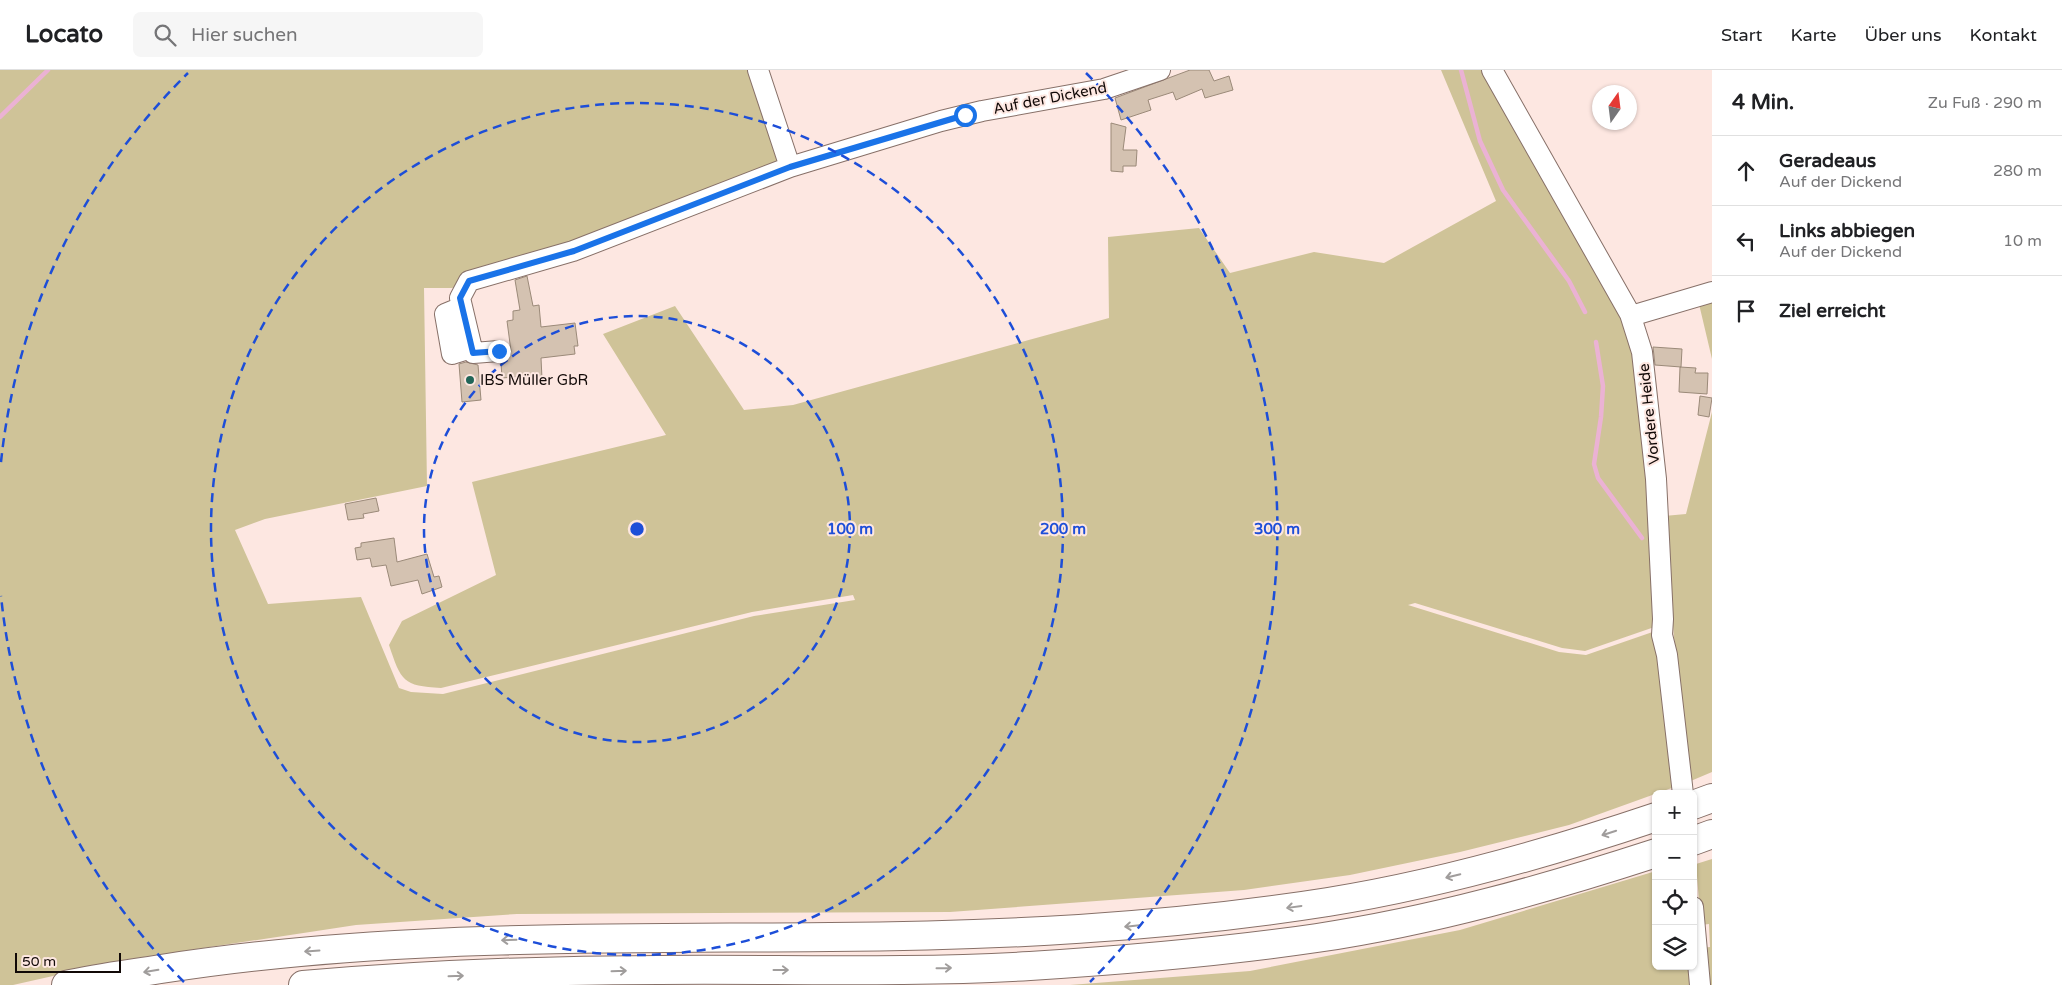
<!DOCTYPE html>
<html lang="de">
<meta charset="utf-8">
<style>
:root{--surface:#fff;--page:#f6f6f6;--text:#202124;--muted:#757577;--line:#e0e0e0}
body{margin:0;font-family:"Varela Round",sans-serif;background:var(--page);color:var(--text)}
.controls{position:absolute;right:15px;bottom:15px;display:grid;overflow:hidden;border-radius:8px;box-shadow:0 1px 4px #0004}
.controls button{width:45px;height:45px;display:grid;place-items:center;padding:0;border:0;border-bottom:1px solid var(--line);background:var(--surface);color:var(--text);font:25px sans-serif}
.compass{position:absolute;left:1592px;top:15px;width:45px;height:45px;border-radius:50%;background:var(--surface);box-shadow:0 1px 4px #0004;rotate:14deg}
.scale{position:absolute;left:15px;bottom:12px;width:106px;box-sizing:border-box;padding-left:5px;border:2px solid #110907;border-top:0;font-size:14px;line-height:18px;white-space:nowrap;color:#110907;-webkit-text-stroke:4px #fde7e1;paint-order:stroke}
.stop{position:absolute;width:15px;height:15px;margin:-11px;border:4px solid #1a73e8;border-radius:50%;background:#fff}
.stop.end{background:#1a73e8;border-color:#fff;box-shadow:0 1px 5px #0008}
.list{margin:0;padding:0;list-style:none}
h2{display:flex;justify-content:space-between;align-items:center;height:65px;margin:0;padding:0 20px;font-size:21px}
h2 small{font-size:16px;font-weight:400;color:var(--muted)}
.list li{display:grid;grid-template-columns:32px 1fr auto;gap:15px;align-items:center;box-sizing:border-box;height:70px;padding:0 20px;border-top:1px solid var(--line)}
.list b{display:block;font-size:19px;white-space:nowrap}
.list p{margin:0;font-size:16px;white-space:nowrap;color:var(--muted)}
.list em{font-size:16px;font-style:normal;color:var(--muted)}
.icon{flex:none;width:28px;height:28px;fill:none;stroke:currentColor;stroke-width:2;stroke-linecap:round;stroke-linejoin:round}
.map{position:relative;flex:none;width:1712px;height:915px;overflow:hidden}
header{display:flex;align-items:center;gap:30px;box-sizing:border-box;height:70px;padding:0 25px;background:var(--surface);border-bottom:1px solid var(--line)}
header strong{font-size:24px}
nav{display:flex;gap:28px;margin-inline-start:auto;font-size:18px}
.search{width:350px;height:45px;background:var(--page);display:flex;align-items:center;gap:12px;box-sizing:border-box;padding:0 18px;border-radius:8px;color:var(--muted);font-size:19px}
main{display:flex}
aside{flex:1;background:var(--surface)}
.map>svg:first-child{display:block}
.green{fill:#cfc398}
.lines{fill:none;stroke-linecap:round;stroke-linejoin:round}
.stream{stroke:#ebb2d4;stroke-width:4.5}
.building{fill:#d4c2b1;stroke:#9b8a79}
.minor-casing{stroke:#877068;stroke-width:22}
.highway-casing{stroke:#877068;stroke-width:30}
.minor{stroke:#fff;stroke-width:20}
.highway{stroke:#fff;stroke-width:28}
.oneway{stroke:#a09d9c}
.route{stroke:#1a73e8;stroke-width:6}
.ring{fill:none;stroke:#1d4ed8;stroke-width:2.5;stroke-dasharray:9 6}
.poi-dot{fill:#216658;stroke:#fde7e1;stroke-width:2}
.labels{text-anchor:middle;stroke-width:4;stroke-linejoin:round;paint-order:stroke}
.street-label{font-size:15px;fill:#110907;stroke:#fde7e1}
.poi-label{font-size:15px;fill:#110907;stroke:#fde7e1;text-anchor:start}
.centre{fill:#1d4ed8;stroke:#fde7e1;stroke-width:2.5}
.ring-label{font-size:15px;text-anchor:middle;font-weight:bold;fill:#1d4ed8;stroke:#fde7e1;stroke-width:4;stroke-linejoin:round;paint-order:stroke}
</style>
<header>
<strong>Locato</strong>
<div class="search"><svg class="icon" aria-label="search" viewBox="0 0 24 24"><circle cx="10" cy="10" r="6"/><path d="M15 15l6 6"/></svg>Hier suchen</div>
<nav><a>Start</a><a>Karte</a><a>Über uns</a><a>Kontakt</a></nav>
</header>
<main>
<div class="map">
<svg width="1712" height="915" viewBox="0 0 1712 915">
<rect width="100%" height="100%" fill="#fde7e1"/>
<path class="green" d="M0,0H754L784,95L591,177L452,218H424L427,416L265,449L235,460L268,534L361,527L399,618L411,622L443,624L754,546L855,530L853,525L752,542L441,618C403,616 401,611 389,575L402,551L496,505L472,412L666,365L603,264L675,236L744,340L793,335L1109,248L1108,167L1199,158L1230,203L1314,182L1384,193L1496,131L1441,0H1487L1628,249L1666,553L1585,581L1562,578L1415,533L1408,535L1559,582L1586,585L1667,557L1680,715L1569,755L1460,782L1350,805L1244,820L950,842L517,844L356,855L124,890L13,915H0Z
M1712,229V289L1699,234Z
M1712,342V702L1686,713L1664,446L1686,444Z
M1712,789V915H1070L1250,901L1460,860L1656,801V896H1693L1701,878L1710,877L1709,854L1701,855L1696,794Z"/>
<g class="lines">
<path class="stream" d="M1461,0L1480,71L1503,120L1569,211L1585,242
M0,47L48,0
M1596,272L1603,316L1601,347L1594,394L1598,408L1642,468"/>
</g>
<path class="building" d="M1190,0H1209L1214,11L1229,6L1233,20L1205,28L1202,19L1176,30L1173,22L1148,30L1151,40L1121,50L1115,28Z
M1111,53L1126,57L1123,80H1137L1136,96H1123V102L1111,101Z
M527,206L533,236L539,235L541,257L575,253L578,276H574L575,284L541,288L542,309L526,310V306L502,308L501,293L509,287L511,281L507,251L513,250V241L520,240L515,210Z
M1653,277L1682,279L1681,297L1655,295Z
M466,292L478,295L481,330L462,332L459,294Z
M1680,297L1696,298L1695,303H1708L1707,324L1679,322Z
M1700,326L1712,328L1709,347L1698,345Z
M376,428L379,441L363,444L364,448L348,450L345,434Z
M394,468L397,492L427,484L434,507L439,506L442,517L422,524L418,510L391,516L386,495L372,497L370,488L357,490L355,478L361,477V473Z"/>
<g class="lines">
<g class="minor-casing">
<path id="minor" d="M758,0L790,97
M1492,0L1630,244L1642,282L1656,409L1663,549L1662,565L1667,585L1683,724
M462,237L445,244L452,284L471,278
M1631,246L1712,222
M499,281L473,283L460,228L469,211L573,181L790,97L941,51L982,41L1104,19L1160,0
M1693,837L1700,915"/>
</g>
<g class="highway-casing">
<path id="highway" d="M1693,735L1712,728
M1693,771L1712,764
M66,915C97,908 130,904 161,899C383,864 606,869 830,867C996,866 1163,858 1328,832C1440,814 1549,783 1656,747
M303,915C421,905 540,900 659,900C783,899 907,903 1030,896C1126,890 1222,882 1317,868C1432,851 1545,819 1656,783"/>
</g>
<use href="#minor" class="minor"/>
<use href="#highway" class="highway"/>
</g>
<defs><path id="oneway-shaft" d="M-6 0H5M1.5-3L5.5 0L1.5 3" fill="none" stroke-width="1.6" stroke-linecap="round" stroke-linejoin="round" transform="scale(1.25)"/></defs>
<g class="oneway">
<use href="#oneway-shaft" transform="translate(1609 763) rotate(162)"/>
<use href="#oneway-shaft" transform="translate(1453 806) rotate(167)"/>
<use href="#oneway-shaft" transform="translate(1294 837) rotate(172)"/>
<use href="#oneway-shaft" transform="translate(1132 856) rotate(174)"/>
<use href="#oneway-shaft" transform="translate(509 870) rotate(178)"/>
<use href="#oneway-shaft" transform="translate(312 881) rotate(176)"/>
<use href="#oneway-shaft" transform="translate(944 898) rotate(-1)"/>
<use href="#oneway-shaft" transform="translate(781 900)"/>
<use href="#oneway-shaft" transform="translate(151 901) rotate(171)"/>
<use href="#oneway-shaft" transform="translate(619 901) rotate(-2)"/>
<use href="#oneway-shaft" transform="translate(456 906) rotate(-2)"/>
</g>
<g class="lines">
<path class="route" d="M499,281L473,283L460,228L469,211L574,181L790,97L965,45"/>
</g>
<g class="ring">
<circle cx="637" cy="459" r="213"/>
<circle cx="637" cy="459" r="426"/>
<path d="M184 912A640 640 0 0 1 1 526M1 392A640 640 0 0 1 188 3M1086 3A640 640 0 0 1 1090 912"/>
</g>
<circle class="poi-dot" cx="470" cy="310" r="5"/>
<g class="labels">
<g class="street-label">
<text transform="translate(1050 28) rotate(-11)" y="5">Auf der Dickend</text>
<text transform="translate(1649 344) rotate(-96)" y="5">Vordere Heide</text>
</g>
<g class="poi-label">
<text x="480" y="315">IBS Müller GbR</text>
</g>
</g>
<circle cx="637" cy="459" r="8" class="centre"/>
<g class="ring-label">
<text x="850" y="464">100 m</text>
<text x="1063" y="464">200 m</text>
<text x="1277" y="464">300 m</text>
</g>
</svg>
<div class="controls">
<button>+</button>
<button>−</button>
<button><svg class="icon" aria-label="locate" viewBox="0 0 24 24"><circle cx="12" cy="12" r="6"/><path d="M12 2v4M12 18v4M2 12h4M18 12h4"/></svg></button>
<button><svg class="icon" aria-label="layers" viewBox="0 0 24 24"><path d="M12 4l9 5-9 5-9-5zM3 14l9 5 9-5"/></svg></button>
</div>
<svg class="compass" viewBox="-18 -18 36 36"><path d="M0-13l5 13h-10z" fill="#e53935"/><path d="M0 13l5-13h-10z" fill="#757577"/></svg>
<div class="scale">50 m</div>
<div class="stop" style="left:965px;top:45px"></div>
<div class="stop end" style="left:499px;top:281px"></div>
</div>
<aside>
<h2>4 Min.<small>Zu Fuß · 290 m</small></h2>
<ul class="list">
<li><svg class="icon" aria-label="ahead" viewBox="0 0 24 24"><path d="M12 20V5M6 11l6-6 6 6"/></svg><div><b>Geradeaus</b><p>Auf der Dickend</p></div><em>280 m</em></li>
<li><svg class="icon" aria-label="left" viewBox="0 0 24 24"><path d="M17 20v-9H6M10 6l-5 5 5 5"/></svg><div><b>Links abbiegen</b><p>Auf der Dickend</p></div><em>10 m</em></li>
<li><svg class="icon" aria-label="arrive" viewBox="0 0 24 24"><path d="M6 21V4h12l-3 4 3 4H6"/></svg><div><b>Ziel erreicht</b></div></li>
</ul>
</aside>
</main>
